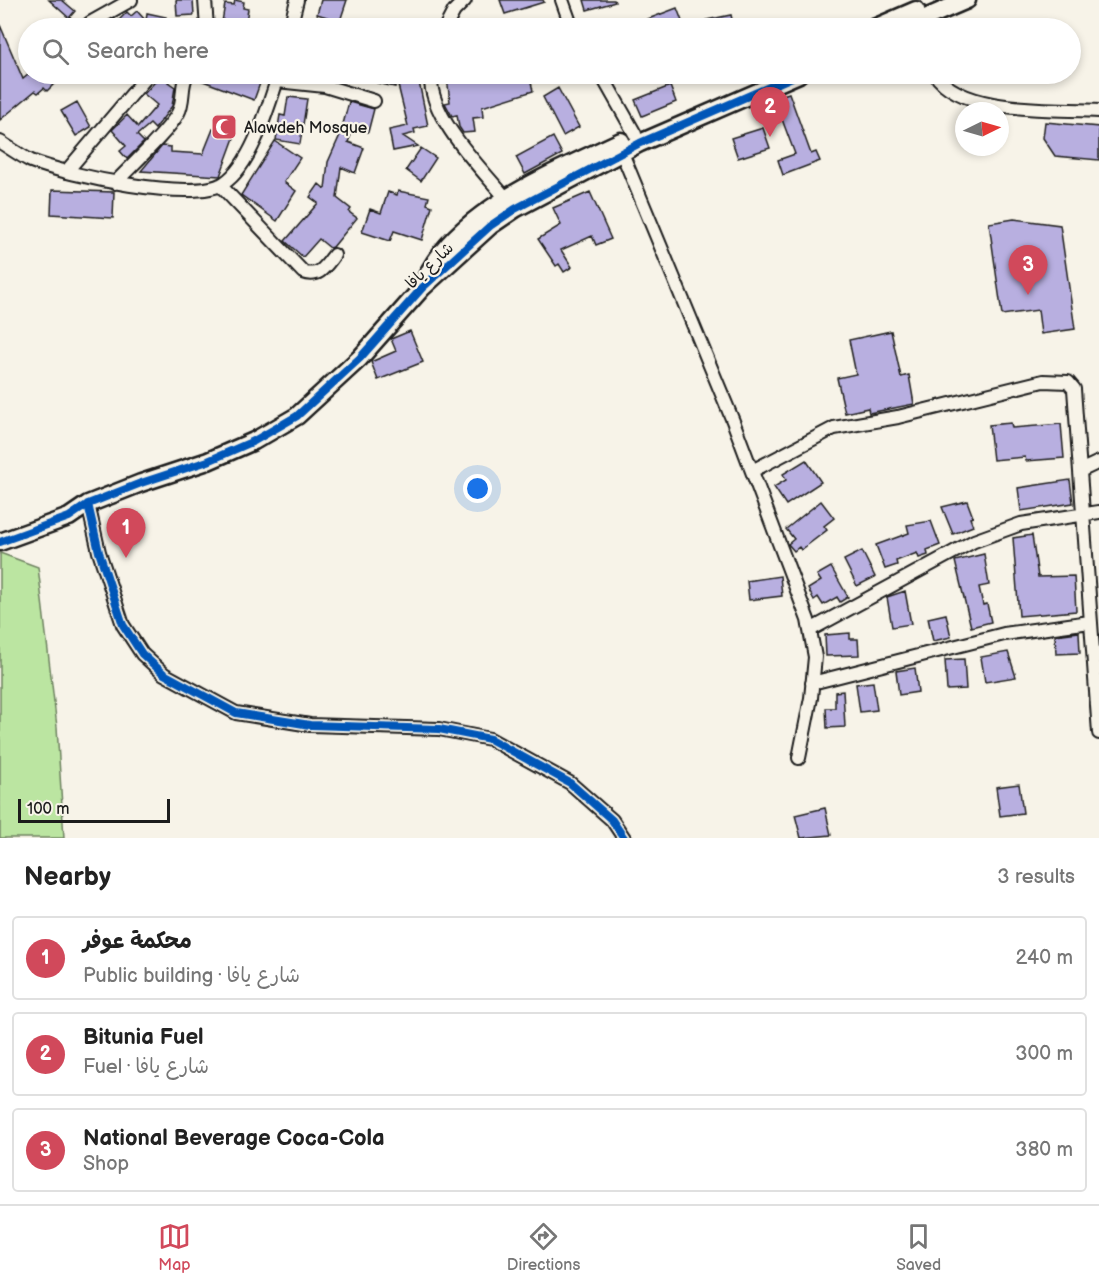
<!DOCTYPE html>
<meta charset="utf-8">
<style>
:root{--surface:#fff;--page:#f2f2f2;--text:#222;--muted:#767676;--line:#e0e0e0;--accent:#d1495b}
body{margin:0;font-family:"Balsamiq Sans","Playpen Sans Arabic",sans-serif;background:var(--page);color:var(--text)}
.compass{position:absolute;left:955px;top:102px;width:54px;height:54px;border-radius:50%;background:var(--surface);box-shadow:0 3px 9px #0003;rotate:85deg}
.scale{position:absolute;left:18px;bottom:15px;width:152px;box-sizing:border-box;padding-left:6px;border:3px solid #1c1c1c;border-top:0;font-size:16px;line-height:21px;white-space:nowrap;color:#1c1c1c;-webkit-text-stroke:4px #f7f3e8;paint-order:stroke}
.you{position:absolute;left:478px;top:489px;width:21px;height:21px;margin:-15px;border:4px solid #fff;border-radius:50%;background:#1a73e8;box-shadow:0 0 0 9px #1a73e833}
.badge{display:grid;place-items:center;width:39px;height:39px;border-radius:50%;background:var(--accent);color:#fff;font-size:20px;font-weight:700}
.pin{position:absolute;translate:-50% -50px;filter:drop-shadow(0 2px 3px #0008)}
.pin::after{content:'';position:absolute;top:32px;width:21px;height:18px;background:inherit;clip-path:polygon(0 0,100% 0,50% 100%)}
.list{margin:0;padding:0;list-style:none}
h2{display:flex;justify-content:space-between;align-items:center;height:78px;margin:0;padding:0 24px;font-size:26px}
h2 small{font-size:20px;font-weight:400;color:var(--muted)}
.list li{display:grid;grid-template-columns:39px 1fr auto;gap:18px;align-items:center;box-sizing:border-box;height:84px;margin:0 12px 12px;padding:0 12px;border:2px solid var(--line);border-radius:6px}
.list b{display:block;font-size:22px;white-space:nowrap}
.list p{margin:0;font-size:20px;white-space:nowrap;color:var(--muted)}
.list em{font-size:20px;font-style:normal;color:var(--muted)}
.icon{flex:none;width:33px;height:33px;fill:none;stroke:currentColor;stroke-width:2;stroke-linecap:round;stroke-linejoin:round}
.map{position:relative;flex:none;width:1099px;height:838px;overflow:hidden}
.search{position:absolute;background:var(--surface);box-shadow:0 3px 9px #0003;left:18px;right:18px;top:18px;height:66px;display:flex;align-items:center;gap:15px;box-sizing:border-box;padding:0 21px;border-radius:33px;color:var(--muted);font-size:22px}
.sheet{height:366px;background:var(--surface)}
nav{display:flex;justify-content:space-around;align-items:center;box-sizing:border-box;height:84px;border-top:2px solid var(--line);background:var(--surface);font-size:16px;color:var(--muted)}
nav a{display:grid;justify-items:center;gap:3px}
nav .on{color:var(--accent)}
.map>svg:first-child{display:block}
.green{fill:#bbe5a1;stroke:#6c805e;stroke-width:1.5}
.building{fill:#b8afe0;stroke:#1c1c1c;stroke-width:1.5}
.lines{fill:none;stroke-linecap:round;stroke-linejoin:round}
.street-casing{stroke:#1c1c1c;stroke-width:16}
.secondary-casing{stroke:#1c1c1c;stroke-width:21}
.street{stroke:#f7f3e8;stroke-width:12}
.secondary{stroke:#f7f3e8;stroke-width:16}
.cycleway-casing{stroke:#f7f3e8;stroke-width:11}
.cycleway{stroke:#0057b8;stroke-width:8}
.labels{text-anchor:middle;stroke-width:4.5;stroke-linejoin:round;paint-order:stroke}
.poi-label{font-size:16px;fill:#1c1c1c;stroke:#f7f3e8;text-anchor:start}
.street-label{font-size:16px;fill:#1c1c1c;stroke:#f7f3e8}
</style>
<div class="map">
<svg width="1099" height="838" viewBox="0 0 1099 838">
<rect width="100%" height="100%" fill="#f7f3e8"/>
<filter id="ink" filterUnits="userSpaceOnUse"><feTurbulence type="fractalNoise" baseFrequency=".0167" numOctaves="2"/><feDisplacementMap in="SourceGraphic" scale="12" xChannelSelector="R" yChannelSelector="G"/><feConvolveMatrix kernelMatrix="1 2 1 2 8 2 1 2 1" color-interpolation-filters="sRGB"/></filter>
<g filter="url(#ink)">
<path class="green" d="M0,553L38,567L57,727L64,838H0Z"/>
<path class="building" d="M49,0H62L75,11L69,18Z
M176,0H193L194,15L177,16Z
M235,0L244,2L243,8L248,9L245,28H221L225,4L234,5Z
M321,0H347L340,21L317,14Z
M500,0H543L544,2L505,14Z
M584,0H614L615,2L587,10Z
M677,8L682,21L662,28H642L640,22Z
M137,11L146,21L147,13L166,17L164,28H101L114,19L117,22L127,12L131,16Z
M731,15L734,28H708L706,20Z
M0,25L23,79L29,74H64L47,91L44,88L38,93L35,91L0,120Z
M162,74L172,77L168,82L175,87L172,106L155,129L150,124L137,135L144,142L127,159L120,151L126,146L112,130L127,115L138,127L157,105L144,94Z
M196,74H259L263,75L254,100L195,78Z
M379,74H398L395,87L377,83Z
M454,74H477L478,80L499,74H549L531,82L533,91L482,107L483,117L473,118L475,132L463,133L459,127L457,115L452,116L445,103L450,102L447,77L454,76Z
M418,77L428,126L414,129L415,133L403,136L418,146L393,151L389,130L408,126L397,81Z
M670,86L676,102L642,116L635,100Z
M558,88L579,127L563,136L543,97Z
M789,93L811,154L816,152L820,161L783,175L778,160L795,154L774,98Z
M288,97L307,99L300,144L276,140L280,115L285,116Z
M77,102L91,127L76,136L61,111Z
M349,102L374,109L368,132L354,128L348,142L364,148L355,173L341,167L337,198L351,209L349,212L357,218L333,247L330,248L319,239L303,257L285,241L318,203L310,197L319,184L325,189L328,162L340,135Z
M1045,122L1099,127V160L1055,156L1043,138Z
M763,128L770,148L738,158L731,138Z
M213,129L234,138L220,176L141,171L162,146L171,147V152L203,154Z
M553,137L562,154L525,174L516,157Z
M275,141L300,158L284,182L296,191L277,221L241,195Z
M421,148L436,158L421,181L406,170Z
M52,190L114,192L113,218L51,214Z
M398,191L429,197L427,204L432,206L422,240L394,231L390,241L362,232L370,209L381,213L388,192L397,195Z
M590,192L611,239L596,245L592,236L561,250L572,267L564,272L559,264L556,266L538,239L561,225L553,208Z
M1014,219L1060,225L1075,329L1041,334L1038,310L1002,315L989,223Z
M410,331L423,362L378,380L371,362L396,351L391,339Z
M891,331L901,377L909,375L914,404L869,413L868,408L845,413L837,378L856,374L849,340Z
M1011,423L1012,428L1061,424L1064,458L1026,461L1025,457L993,460L989,425Z
M806,460L821,482L786,505L774,487L786,480L783,474Z
M1070,480L1073,503L1021,511L1018,488Z
M821,501L834,518L824,526L827,530L801,550L799,547L794,551L788,544L794,539L786,529Z
M967,501L973,517L970,518L973,526L953,534L942,507Z
M931,521L940,545L927,550L928,555L919,558L917,553L896,561L897,565L885,569L876,545L909,533L907,525Z
M1032,535L1038,577L1074,576L1076,611L1019,616L1013,538Z
M862,551L875,577L857,586L844,560Z
M984,554L989,585L979,587L983,605L987,604L991,622L971,627L955,561Z
M831,567L848,597L840,602L837,597L823,605L818,597L814,600L808,589L821,581L817,575Z
M780,576L782,596L749,600L747,581Z
M905,591L911,624L892,627L887,597Z
M946,614L951,637L933,641L928,618Z
M1079,632L1080,653L1056,654L1055,635Z
M850,633V639H858L859,655L826,656L825,635Z
M1008,652L1016,677L985,682L981,657Z
M964,659L966,689L947,690L945,660Z
M915,668L918,692L899,695L896,671Z
M873,682L877,710L860,712L856,684Z
M843,691L845,727L827,728L826,708H835V692Z
M1019,784L1023,813L1000,816L996,787Z
M825,808L831,835L801,838L795,815Z"/>
<g class="lines">
<g class="street-casing">
<path id="street" d="M205,0L207,28
M562,0L572,28
M90,23L131,0
M290,28L297,0
M445,28L454,11L465,0
M431,74C427,117 484,171 510,203
M601,74L635,134
M935,74C963,115 1054,108 1099,111
M277,81L325,86L374,101
M0,142C10,148 21,156 31,161C67,175 193,203 224,183C252,165 269,104 279,74
M622,153L733,421L808,620L815,657L811,698L799,758
M66,172L149,74
M115,183C131,166 169,131 178,113C185,101 180,83 188,74
M220,185L303,272C319,278 325,267 334,255
M752,471L834,428L898,417L1043,381L1068,382L1074,389L1099,733
M1080,471L1099,462
M88,504L99,552L123,625L142,654L164,674L236,713L310,725L439,729L490,739L570,783L612,820L624,838
M810,630L974,541L1021,524L1099,512
M812,683L1004,634L1090,622"/>
</g>
<g class="secondary-casing">
<path id="secondary" d="M874,28L916,10
M902,28L967,0
M422,288C448,213 554,173 621,141
M0,542L69,517L88,504L141,483L208,461L254,441L297,416L360,358L422,288L490,226L515,209L640,143L799,74"/>
</g>
<use href="#street" class="street"/>
<use href="#secondary" class="secondary"/>
<g class="cycleway-casing">
<path id="cycleway" d="M88,504L99,552L123,625L142,654L164,674L236,713L310,725L439,729L490,739L570,783L612,820L624,838
M0,542L69,517L88,504L141,483L208,461L254,441L297,416L360,358L422,288L490,226L515,209L640,143L799,74"/>
</g>
<use href="#cycleway" class="cycleway"/>
</g>
</g>
<defs>
<g id="mosque-square" transform="scale(1.35)"><rect x="-9" y="-9" width="18" height="18" rx="4" fill="#d1495b" stroke="#f7f3e8"/><path d="M3.5-4.9A6 6 0 1 0 3.5 4.9A5 5 0 1 1 3.5-4.9Z" fill="#fff"/></g>
</defs>
<g fill-rule="evenodd">
<use href="#mosque-square" x="224" y="127"/>
</g>
<g class="labels">
<g class="poi-label">
<text x="244" y="133">Alawdeh Mosque</text>
</g>
<g class="street-label">
<text transform="translate(429 265) rotate(-44)" y="6">شارع يافا</text>
</g>
</g>
</svg>
<svg class="compass" viewBox="-18 -18 36 36"><path d="M0-13l5 13h-10z" fill="#e53935"/><path d="M0 13l5-13h-10z" fill="#767676"/></svg>
<div class="scale">100 m</div>
<div class="you"></div>
<div class="pin badge" style="left:126px;top:558px">1</div>
<div class="pin badge" style="left:770px;top:137px">2</div>
<div class="pin badge" style="left:1028px;top:295px">3</div>
<div class="search"><svg class="icon" aria-label="search" viewBox="0 0 24 24"><circle cx="10" cy="10" r="6"/><path d="M15 15l6 6"/></svg>Search here</div>
</div>
<section class="sheet">
<h2>Nearby<small>3 results</small></h2>
<ul class="list">
<li><span class="badge">1</span><div><b>محكمة عوفر</b><p>Public building · شارع يافا</p></div><em>240 m</em></li>
<li><span class="badge">2</span><div><b>Bitunia Fuel</b><p>Fuel · شارع يافا</p></div><em>300 m</em></li>
<li><span class="badge">3</span><div><b>National Beverage Coca-Cola</b><p>Shop</p></div><em>380 m</em></li>
</ul>
</section>
<nav>
<a class="on"><svg class="icon" aria-label="map" viewBox="0 0 24 24"><path d="M3 6l6-2 6 2 6-2v14l-6 2-6-2-6 2zM9 4v14M15 6v14"/></svg>Map</a>
<a><svg class="icon" aria-label="directions" viewBox="0 0 24 24"><path d="M12 3l9 9-9 9-9-9zM9 14v-3h6M13 9l2 2-2 2"/></svg>Directions</a>
<a><svg class="icon" aria-label="saved" viewBox="0 0 24 24"><path d="M7 4h10v16l-5-4-5 4z"/></svg>Saved</a>
</nav>
